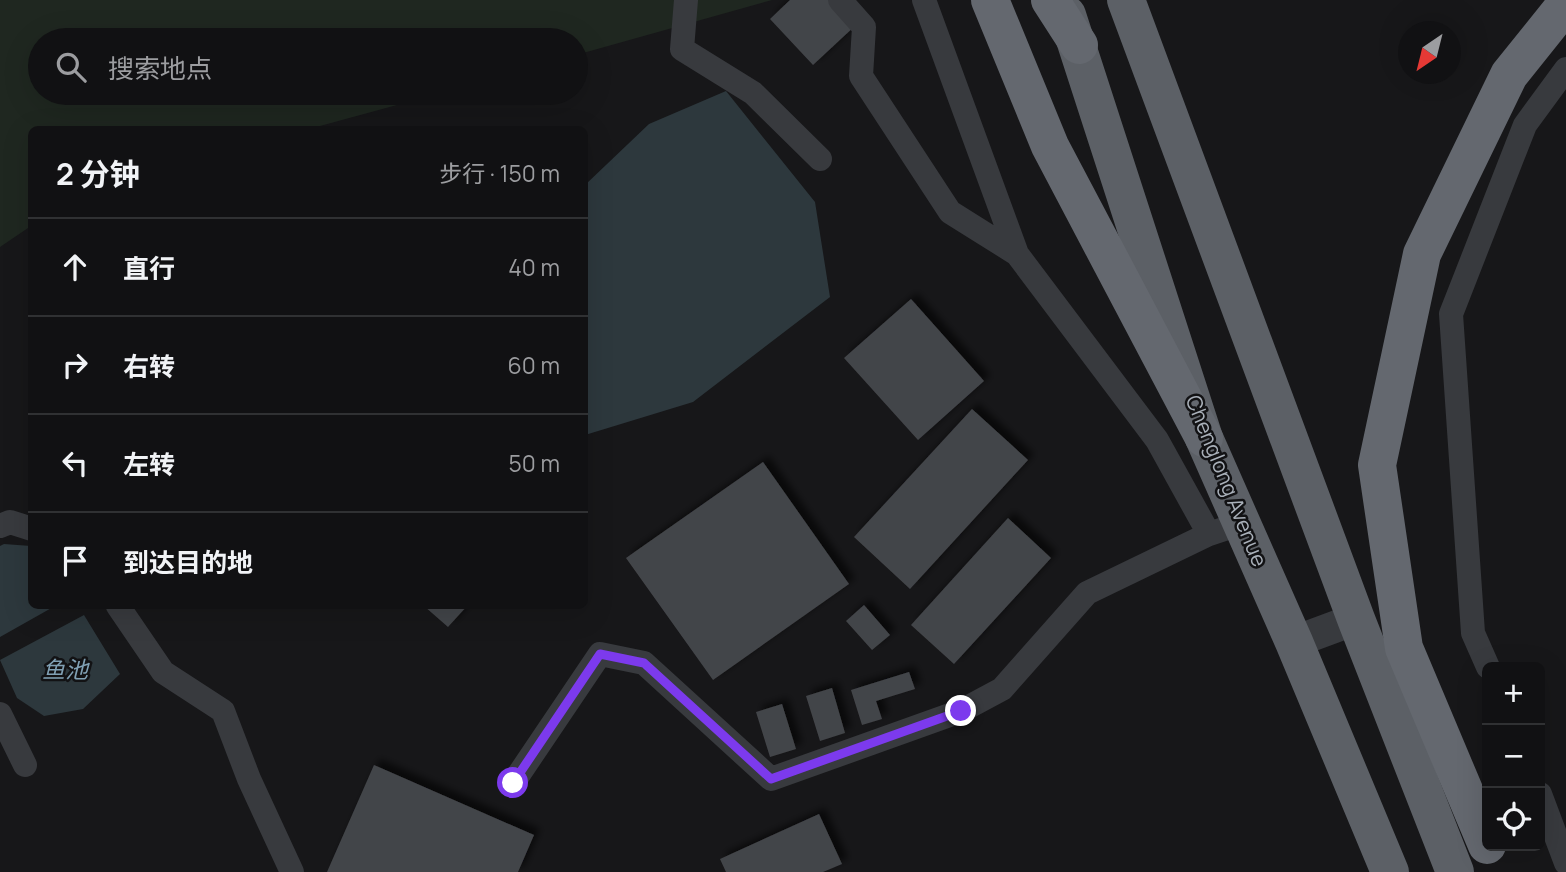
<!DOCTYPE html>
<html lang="zh">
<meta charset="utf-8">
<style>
:root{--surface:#111113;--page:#1e1f21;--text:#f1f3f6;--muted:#9c9da0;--line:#303133}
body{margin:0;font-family:Manrope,"Noto Sans SC",sans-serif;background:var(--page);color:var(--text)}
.controls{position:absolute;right:21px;bottom:21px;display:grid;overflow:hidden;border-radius:10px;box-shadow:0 7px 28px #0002}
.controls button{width:63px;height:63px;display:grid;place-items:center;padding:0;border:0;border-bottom:2px solid var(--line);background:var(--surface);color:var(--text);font:35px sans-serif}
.compass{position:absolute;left:1398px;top:21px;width:63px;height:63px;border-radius:50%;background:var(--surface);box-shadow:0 7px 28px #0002;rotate:215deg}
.stop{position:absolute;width:21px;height:21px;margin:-16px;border:5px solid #7c3aed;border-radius:50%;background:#fff}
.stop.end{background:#7c3aed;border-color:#fff;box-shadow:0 2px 7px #0008}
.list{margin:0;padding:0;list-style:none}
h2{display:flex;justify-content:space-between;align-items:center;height:91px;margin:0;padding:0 28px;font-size:30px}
h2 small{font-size:23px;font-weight:400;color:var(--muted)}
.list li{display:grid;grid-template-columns:46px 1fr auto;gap:21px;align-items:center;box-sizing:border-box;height:98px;padding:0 28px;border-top:2px solid var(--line)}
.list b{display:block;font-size:26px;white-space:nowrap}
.list em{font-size:23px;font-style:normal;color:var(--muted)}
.icon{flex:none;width:38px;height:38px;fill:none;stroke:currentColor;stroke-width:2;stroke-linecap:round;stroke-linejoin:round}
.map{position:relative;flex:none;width:1566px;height:872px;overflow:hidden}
.search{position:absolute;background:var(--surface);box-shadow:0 7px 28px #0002;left:28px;top:28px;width:560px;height:77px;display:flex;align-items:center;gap:18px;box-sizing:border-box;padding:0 24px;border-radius:38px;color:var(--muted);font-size:26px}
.panel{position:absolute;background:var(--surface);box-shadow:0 7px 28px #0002;left:28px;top:126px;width:560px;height:483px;border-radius:10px}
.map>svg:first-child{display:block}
.green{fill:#1f2720}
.water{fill:#2d383d}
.building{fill:#434549;filter:url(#shadow)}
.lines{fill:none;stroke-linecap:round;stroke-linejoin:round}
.minor{stroke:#383a3e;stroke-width:24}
.tertiary{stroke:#383a3e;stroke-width:32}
.trunk{stroke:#5c6066;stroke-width:38}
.motorway{stroke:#64686f;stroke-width:38}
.route{stroke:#7c3aed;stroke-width:9}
.labels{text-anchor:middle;stroke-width:5;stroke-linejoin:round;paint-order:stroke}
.street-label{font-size:21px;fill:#a9b0b9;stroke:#121214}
.water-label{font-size:23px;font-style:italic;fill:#80a0b4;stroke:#121214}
</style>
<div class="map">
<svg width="1566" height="872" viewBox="0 0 1566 872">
<defs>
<filter id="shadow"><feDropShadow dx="6" dy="-6" stdDeviation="3.5" flood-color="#0009"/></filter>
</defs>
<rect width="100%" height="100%" fill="#171719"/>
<path class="green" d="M0,0H772L576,55V40H40V93H441L309,129L32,130L31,226L0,247Z"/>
<path class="water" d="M726,91L815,202L830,297L693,402L585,435V185L649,124Z
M4,544L31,546L32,606H55L0,637V546Z
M84,615L120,674L83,709L44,716L17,698L0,660Z"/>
<path class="building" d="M790,0H834L857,24L813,65L770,19Z
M911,299L984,381L918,440L844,358Z
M972,409L1028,460L910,589L854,537Z
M763,462L849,584L713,680L626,558Z
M1008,518L1051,558L954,664L911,625Z
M864,605L890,635L872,650L846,621Z
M424,606H467L448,627Z
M909,672L915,689L876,701L882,719L862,725L851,690Z
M832,688L845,733L820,741L806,696Z
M782,704L796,749L770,757L756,712Z
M374,765L534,835L518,872H327Z
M819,814L842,864L823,872H726L720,859Z"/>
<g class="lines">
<path class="minor" d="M686,0L682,49L753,93L820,159
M840,0L864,27L861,76L950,212L1017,254L1157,440L1209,534
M924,0L1017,254
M0,526L10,522L32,529
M118,606L163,672L223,711L249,779L292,872
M1488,667L1473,633L1451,314L1525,125L1566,69
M0,714L25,765
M513,783L600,654L644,663L771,779L961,711L1002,689L1087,593L1209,534L1242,523
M1540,794L1566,863"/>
<path class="tertiary" d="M1294,642L1356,619"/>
<path class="trunk" d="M1126,0L1356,619L1455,872
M1067,15L1204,438L1294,642L1390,872"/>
<path class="motorway" d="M990,0L1050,146L1204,438
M1050,0L1079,45
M1487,845L1404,648L1377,465L1422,254L1509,75L1566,4"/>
</g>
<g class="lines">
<path class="route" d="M513,783L600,654L644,663L771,779L961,711"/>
</g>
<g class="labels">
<g class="street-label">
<text transform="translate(1226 481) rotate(68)" y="7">Chenglong Avenue</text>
</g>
<g class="water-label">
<text x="65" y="678">鱼池</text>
</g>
</g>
</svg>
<div class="controls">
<button>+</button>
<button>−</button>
<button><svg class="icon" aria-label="locate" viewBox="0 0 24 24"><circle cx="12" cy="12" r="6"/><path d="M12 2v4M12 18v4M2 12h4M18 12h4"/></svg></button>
</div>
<svg class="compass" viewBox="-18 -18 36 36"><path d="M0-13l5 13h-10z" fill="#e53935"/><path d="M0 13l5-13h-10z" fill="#9c9da0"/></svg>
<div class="stop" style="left:513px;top:783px"></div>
<div class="stop end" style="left:961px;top:711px"></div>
<div class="search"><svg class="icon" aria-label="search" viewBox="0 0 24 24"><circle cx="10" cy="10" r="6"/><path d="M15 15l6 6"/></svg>搜索地点</div>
<section class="panel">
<h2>2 分钟<small>步行 · 150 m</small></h2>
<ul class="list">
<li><svg class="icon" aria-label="ahead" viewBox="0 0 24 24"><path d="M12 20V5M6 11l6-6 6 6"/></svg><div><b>直行</b></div><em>40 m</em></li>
<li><svg class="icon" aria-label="right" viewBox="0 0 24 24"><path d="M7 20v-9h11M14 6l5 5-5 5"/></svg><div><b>右转</b></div><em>60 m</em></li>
<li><svg class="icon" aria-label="left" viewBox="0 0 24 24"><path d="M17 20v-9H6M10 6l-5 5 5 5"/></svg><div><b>左转</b></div><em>50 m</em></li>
<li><svg class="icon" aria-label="arrive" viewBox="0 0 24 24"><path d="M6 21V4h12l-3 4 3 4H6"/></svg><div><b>到达目的地</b></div></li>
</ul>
</section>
</div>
